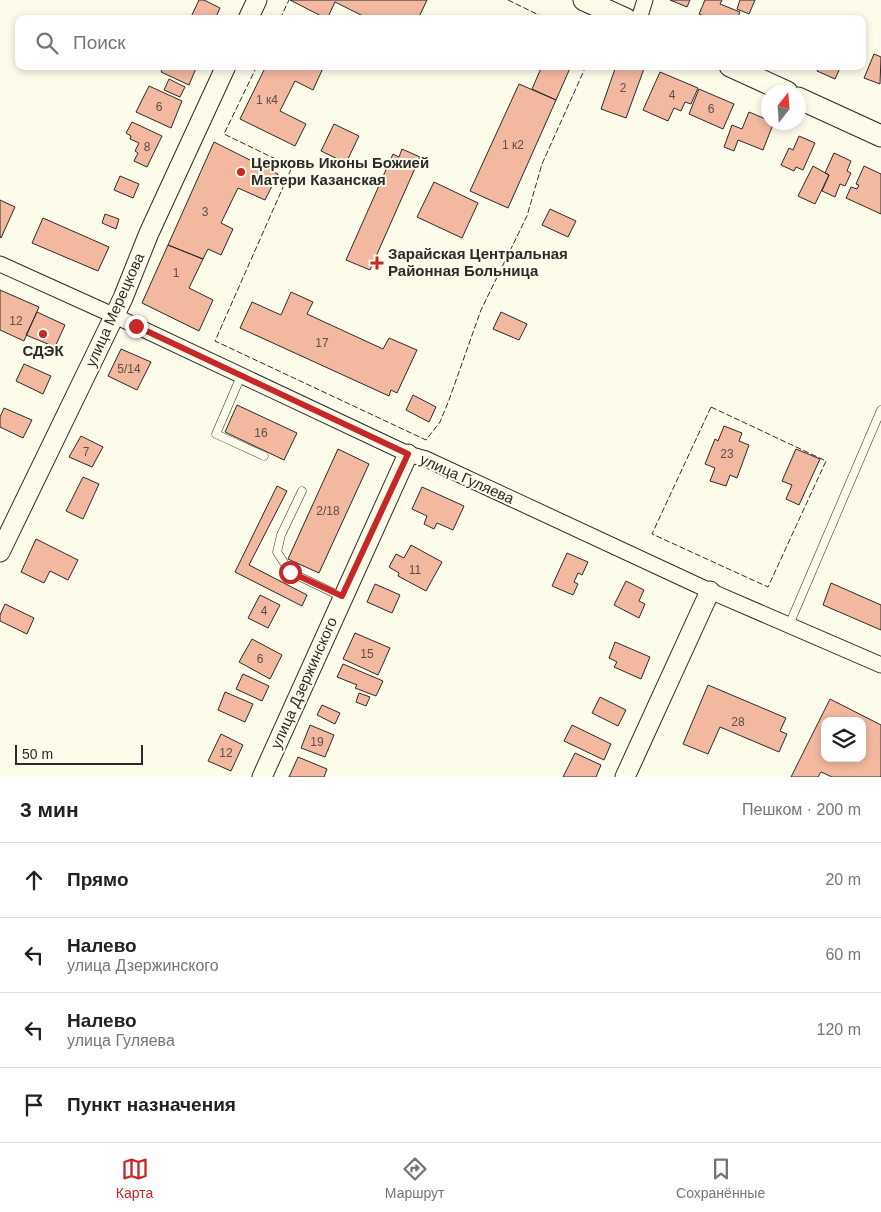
<!DOCTYPE html>
<html lang="ru">
<meta charset="utf-8">
<style>
:root{--surface:#fff;--page:#f6f6f6;--text:#222;--muted:#767676;--line:#e0e0e0;--accent:#c62828}
body{margin:0;font-family:Helvetica,sans-serif;background:var(--page);color:var(--text)}
.controls{position:absolute;right:15px;bottom:15px;display:grid;overflow:hidden;border-radius:10px;box-shadow:0 2px 8px #0003}
.controls button{width:45px;height:45px;display:grid;place-items:center;padding:0;border:0;border-bottom:1px solid var(--line);background:var(--surface);color:var(--text);font:25px sans-serif}
.compass{position:absolute;left:761px;top:85px;width:45px;height:45px;border-radius:50%;background:var(--surface);box-shadow:0 2px 8px #0003;rotate:17deg}
.scale{position:absolute;left:15px;bottom:12px;width:128px;box-sizing:border-box;padding-left:5px;border:2px solid #2b2b2b;border-top:0;font-size:14px;line-height:18px;white-space:nowrap;color:#2b2b2b;-webkit-text-stroke:4px #fdfbea;paint-order:stroke}
.stop{position:absolute;width:15px;height:15px;margin:-11px;border:4px solid #c62828;border-radius:50%;background:#fff}
.stop.end{background:#c62828;border-color:#fff;box-shadow:0 1px 5px #0008}
.list{margin:0;padding:0;list-style:none}
h2{display:flex;justify-content:space-between;align-items:center;height:65px;margin:0;padding:0 20px;font-size:21px}
h2 small{font-size:16px;font-weight:400;color:var(--muted)}
.list li{display:grid;grid-template-columns:32px 1fr auto;gap:15px;align-items:center;box-sizing:border-box;height:75px;padding:0 20px;border-top:1px solid var(--line)}
.list b{display:block;font-size:19px;white-space:nowrap}
.list p{margin:0;font-size:16px;white-space:nowrap;color:var(--muted)}
.list em{font-size:16px;font-style:normal;color:var(--muted)}
.icon{flex:none;width:28px;height:28px;fill:none;stroke:currentColor;stroke-width:2;stroke-linecap:round;stroke-linejoin:round}
.map{position:relative;flex:none;width:881px;height:777px;overflow:hidden}
.search{position:absolute;background:var(--surface);box-shadow:0 2px 8px #0003;left:15px;right:15px;top:15px;height:55px;display:flex;align-items:center;gap:12px;box-sizing:border-box;padding:0 18px;border-radius:10px;color:var(--muted);font-size:19px}
.sheet{height:365px;background:var(--surface)}
nav{display:flex;justify-content:space-around;align-items:center;box-sizing:border-box;height:70px;border-top:1px solid var(--line);background:var(--surface);font-size:14px;color:var(--muted)}
nav a{display:grid;justify-items:center;gap:2px}
nav .on{color:var(--accent)}
.map>svg:first-child{display:block}
.building{fill:#f2b8a0;stroke:#2b2b2b;fill-rule:evenodd}
.lines{fill:none;stroke-linecap:round;stroke-linejoin:round}
.service-casing{stroke:#2b2b2b;stroke-width:9}
.minor-casing{stroke:#2b2b2b;stroke-width:17}
.tertiary-casing{stroke:#2b2b2b;stroke-width:21}
.secondary-casing{stroke:#2b2b2b;stroke-width:23}
.service{stroke:#fdfbea;stroke-width:8}
.minor{stroke:#fdfbea;stroke-width:15}
.tertiary{stroke:#fdfbea;stroke-width:19}
.secondary{stroke:#fdfbea;stroke-width:21}
.fence{stroke:#2b2b2b;stroke-width:1;stroke-dasharray:6 2.5;stroke-linecap:butt}
.route{stroke:#c62828;stroke-width:6}
.poi-dot{fill:#c62828;stroke:#fdfbea;stroke-width:2}
.labels{text-anchor:middle;stroke-width:4;stroke-linejoin:round;paint-order:stroke}
.number-label{font-size:12px;fill:#5d4e48}
.poi-label{font-size:15px;font-weight:bold;fill:#2b2b2b;stroke:#fdfbea;text-anchor:start}
.street-label{font-size:15px;fill:#2b2b2b;stroke:#fdfbea}
</style>
<div class="map">
<svg width="881" height="777" viewBox="0 0 881 777">
<rect width="100%" height="100%" fill="#fdfbea"/>
<path class="building" d="M199,0H204L220,8L215,19H190Z
M290,0H427L418,19H369L335,2L327,19Z
M670,0H690L687,7Z
M705,0H722L720,4L740,12L737,19H710L699,14Z
M740,0H755L749,14L737,9Z
M874,54L881,57L880,84L864,78Z
M164,66H197L189,85L161,72Z
M266,66H324L313,90L295,81L280,111L306,124L295,146L240,119Z
M542,66H571L556,100L532,89Z
M616,66H645L626,118L601,109Z
M819,66H841L835,79L817,71Z
M660,72L698,88L691,104L685,102L681,111L674,108L668,121L643,110Z
M169,79L185,87L180,97L164,90Z
M519,84L556,100L508,208L470,191Z
M149,86L182,101L171,128L136,112Z
M699,89L734,104L723,129L689,114Z
M749,112L768,120V122H774L763,150L738,140L734,151L724,147L732,125L742,129Z
M132,122L162,136L147,167L134,161L138,153L135,151L139,143L130,139L131,136L126,133Z
M334,124L359,136L346,163L321,151Z
M799,136L815,143L803,170L796,167L794,171L781,165L789,148L793,150Z
M214,142L278,174L265,200L238,188L221,223L233,229L221,255L208,249L203,259L168,245Z
M402,149L420,157L370,270L346,260L393,154L399,157Z
M834,153L851,161L847,171L851,173L845,186L840,184L835,197L822,191L829,175L825,173Z
M813,166L829,175L815,204L798,196Z
M864,166L881,174V214L846,198L851,187L857,189L859,185L856,184Z
M120,176L139,184L133,198L114,190Z
M434,182L478,203L462,238L417,217Z
M0,200L15,207L1,238L0,237Z
M550,209L576,221L568,237L542,225Z
M105,214L119,219L116,229L102,223Z
M43,218L109,247L98,271L32,243Z
M168,245L203,259L189,288L213,300L199,331L142,303Z
M0,290L39,307L24,341L0,330Z
M291,292L313,302L307,314L383,349L389,338L417,350L397,393L391,390L389,396L240,328L252,302L281,315Z
M37,312L65,325L55,347L26,335Z
M501,312L527,324L519,340L493,329Z
M121,349L151,362L137,390L108,376Z
M24,364L51,376L43,394L16,381Z
M413,395L436,407L429,422L406,410Z
M237,405L297,433L284,460L225,432Z
M4,408L32,420L23,438L0,427V417Z
M724,426L742,433L739,441L749,445L737,478L730,475L726,486L710,481L715,468L705,464L715,439L718,441Z
M81,436L103,447L92,467L69,457Z
M338,449L369,464L319,573L288,559Z
M796,449L820,459L799,505L786,499L792,485L782,481Z
M83,477L99,484L83,519L66,511Z
M277,486L287,491L249,565L307,595L302,606L235,572Z
M422,487L464,506L453,530L437,523L434,529L424,524L427,516L412,509Z
M36,539L78,560L68,580L50,571L44,583L21,572Z
M411,545L442,562L426,591L398,576L399,573L389,567L396,554L404,558Z
M567,553L588,562L582,575L578,573L574,582L578,584L573,595L552,586Z
M626,581L644,590L639,601L645,604L639,618L614,605Z
M831,583L881,605V630L823,605Z
M375,584L400,595L392,613L367,602Z
M260,595L280,605L268,628L248,618Z
M5,604L34,618L27,634L0,621V615Z
M355,633L390,648L378,675L343,659Z
M252,639L282,655L270,679L239,662Z
M615,642L650,657L641,679L614,667L617,662L609,658Z
M343,664L383,681L376,696L355,688L357,685L337,677Z
M243,674L269,686L262,701L236,689Z
M708,685L786,718L780,731L787,734L779,752L720,727L708,754L683,744Z
M225,692L253,704L245,722L218,710Z
M359,693L370,697L366,706L356,702Z
M600,697L626,710L618,726L592,713Z
M830,699L881,725V777H832L821,772L818,777H791ZM825,721H862V758H825Z
M322,705L340,713L335,724L317,715Z
M310,725L334,735L325,757L301,748Z
M572,725L611,744L604,760L564,741Z
M221,734L243,745L231,771L208,761Z
M575,753L601,765L596,777H563Z
M298,757L327,769L324,777H289Z"/>
<g class="lines">
<g class="service-casing">
<path id="service" d="M241,376L216,434L264,456
M302,491L281,535L277,552L290,572L342,597
M789,625L881,410"/>
</g>
<g class="minor-casing">
<path id="minor" d="M639,19L645,0
M0,264L115,316L408,454L426,459L710,591L881,665"/>
</g>
<g class="tertiary-casing">
<path id="tertiary" d="M248,19L257,0
M0,552L123,298L149,233L226,66
M262,777L408,454
M625,777L710,591"/>
</g>
<g class="secondary-casing">
<path id="secondary" d="M584,0L626,19
M730,66L787,92
M798,98L881,136"/>
</g>
<use href="#service" class="service"/>
<use href="#minor" class="minor"/>
<use href="#tertiary" class="tertiary"/>
<use href="#secondary" class="secondary"/>
<path class="fence" d="M508,0L547,19
M280,19L289,0
M257,66L224,134L292,167L215,341L426,440L440,422L449,400L481,310L527,216L542,164L586,66
M711,407L826,461L768,587L652,534Z"/>
</g>
<g class="lines">
<path class="route" d="M136,326L408,454L342,596L290,572"/>
</g>
<g class="poi-dot">
<circle cx="241" cy="172" r="5"/>
<path d="M374.5 255.5h5v5h5v5h-5v5h-5v-5h-5v-5h5z"/>
<circle cx="43" cy="334" r="5"/>
</g>
<g class="labels">
<g class="number-label">
<text x="623" y="92">2</text>
<text x="672" y="99">4</text>
<text x="267" y="104">1 к4</text>
<text x="159" y="111">6</text>
<text x="711" y="113">6</text>
<text x="513" y="149">1 к2</text>
<text x="147" y="151">8</text>
<text x="205" y="216">3</text>
<text x="176" y="277">1</text>
<text x="16" y="325">12</text>
<text x="322" y="347">17</text>
<text x="129" y="373">5/14</text>
<text x="261" y="437">16</text>
<text x="86" y="456">7</text>
<text x="727" y="458">23</text>
<text x="328" y="515">2/18</text>
<text x="415" y="574">11</text>
<text x="264" y="615">4</text>
<text x="367" y="658">15</text>
<text x="260" y="663">6</text>
<text x="738" y="726">28</text>
<text x="317" y="746">19</text>
<text x="226" y="757">12</text>
</g>
<g class="poi-label">
<text x="251" y="168">Церковь Иконы Божией<tspan x="251" dy="17">Матери Казанская</tspan></text>
<text x="388" y="259">Зарайская Центральная<tspan x="388" dy="17">Районная Больница</tspan></text>
<text x="43" y="356" text-anchor="middle">СДЭК</text>
</g>
<g class="street-label">
<text transform="translate(115 310) rotate(-66)" y="5">улица Мерецкова</text>
<text transform="translate(467 479) rotate(24)" y="5">улица Гуляева</text>
<text transform="translate(304 683) rotate(-66)" y="5">улица Дзержинского</text>
</g>
</g>
</svg>
<div class="controls">
<button><svg class="icon" aria-label="layers" viewBox="0 0 24 24"><path d="M12 4l9 5-9 5-9-5zM3 14l9 5 9-5"/></svg></button>
</div>
<svg class="compass" viewBox="-18 -18 36 36"><path d="M0-13l5 13h-10z" fill="#e53935"/><path d="M0 13l5-13h-10z" fill="#767676"/></svg>
<div class="scale">50 m</div>
<div class="stop" style="left:290px;top:572px"></div>
<div class="stop end" style="left:136px;top:326px"></div>
<div class="search"><svg class="icon" aria-label="search" viewBox="0 0 24 24"><circle cx="10" cy="10" r="6"/><path d="M15 15l6 6"/></svg>Поиск</div>
</div>
<section class="sheet">
<h2>3 мин<small>Пешком · 200 m</small></h2>
<ul class="list">
<li><svg class="icon" aria-label="ahead" viewBox="0 0 24 24"><path d="M12 20V5M6 11l6-6 6 6"/></svg><div><b>Прямо</b></div><em>20 m</em></li>
<li><svg class="icon" aria-label="left" viewBox="0 0 24 24"><path d="M17 20v-9H6M10 6l-5 5 5 5"/></svg><div><b>Налево</b><p>улица Дзержинского</p></div><em>60 m</em></li>
<li><svg class="icon" aria-label="left" viewBox="0 0 24 24"><path d="M17 20v-9H6M10 6l-5 5 5 5"/></svg><div><b>Налево</b><p>улица Гуляева</p></div><em>120 m</em></li>
<li><svg class="icon" aria-label="arrive" viewBox="0 0 24 24"><path d="M6 21V4h12l-3 4 3 4H6"/></svg><div><b>Пункт назначения</b></div></li>
</ul>
</section>
<nav>
<a class="on"><svg class="icon" aria-label="map" viewBox="0 0 24 24"><path d="M3 6l6-2 6 2 6-2v14l-6 2-6-2-6 2zM9 4v14M15 6v14"/></svg>Карта</a>
<a><svg class="icon" aria-label="directions" viewBox="0 0 24 24"><path d="M12 3l9 9-9 9-9-9zM9 14v-3h6M13 9l2 2-2 2"/></svg>Маршрут</a>
<a><svg class="icon" aria-label="saved" viewBox="0 0 24 24"><path d="M7 4h10v16l-5-4-5 4z"/></svg>Сохранённые</a>
</nav>
